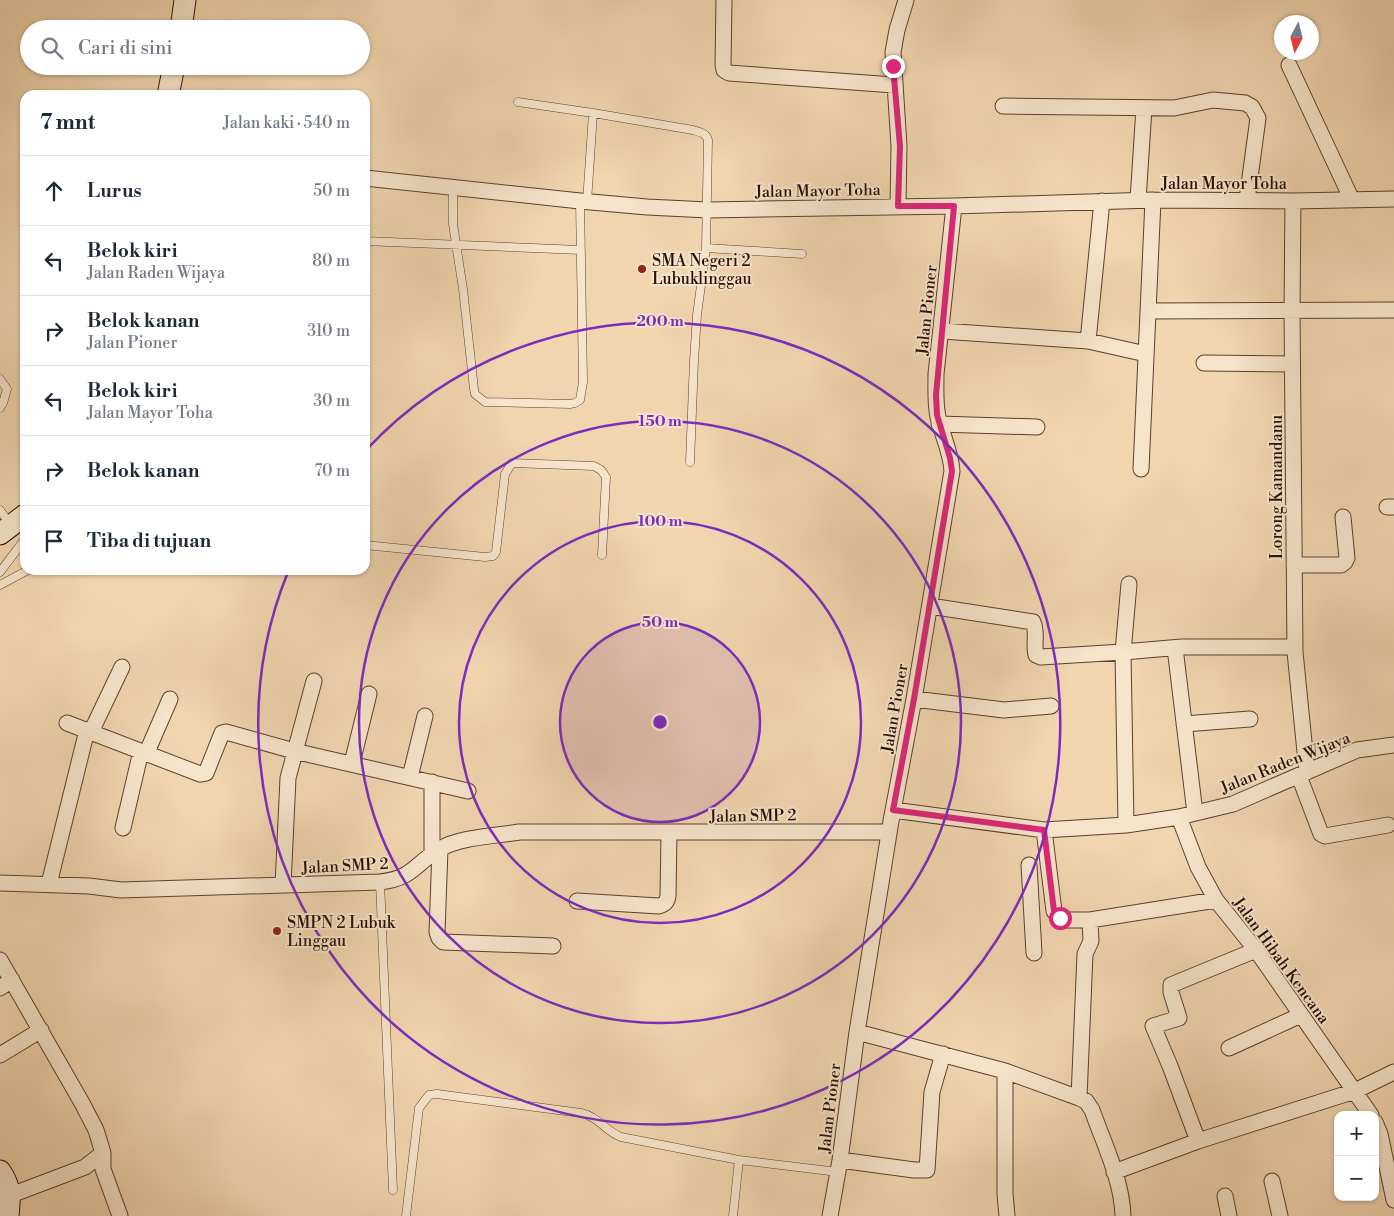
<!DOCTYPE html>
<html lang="id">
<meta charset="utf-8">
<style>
:root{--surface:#fff;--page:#f6f6f7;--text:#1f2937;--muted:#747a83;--line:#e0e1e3}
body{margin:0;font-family:"Libre Bodoni",serif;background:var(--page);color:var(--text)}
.controls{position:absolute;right:15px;bottom:15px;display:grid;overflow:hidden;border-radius:10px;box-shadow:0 1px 4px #0004}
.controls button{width:45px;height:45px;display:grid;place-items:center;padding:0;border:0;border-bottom:1px solid var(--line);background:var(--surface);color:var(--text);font:25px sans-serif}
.compass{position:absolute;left:1274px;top:15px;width:45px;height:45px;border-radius:50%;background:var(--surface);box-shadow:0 1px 4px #0004;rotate:187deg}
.stop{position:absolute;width:15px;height:15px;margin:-11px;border:4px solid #db2777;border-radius:50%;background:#fff}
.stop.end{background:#db2777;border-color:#fff;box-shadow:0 1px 5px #0008}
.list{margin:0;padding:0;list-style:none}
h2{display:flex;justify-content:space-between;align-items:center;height:65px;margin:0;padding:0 20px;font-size:21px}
h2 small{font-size:16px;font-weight:400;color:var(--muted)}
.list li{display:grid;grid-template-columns:32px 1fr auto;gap:15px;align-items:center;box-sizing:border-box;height:70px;padding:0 20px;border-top:1px solid var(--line)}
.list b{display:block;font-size:19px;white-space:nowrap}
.list p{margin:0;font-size:16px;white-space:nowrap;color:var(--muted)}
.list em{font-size:16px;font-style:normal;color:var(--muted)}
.icon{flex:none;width:28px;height:28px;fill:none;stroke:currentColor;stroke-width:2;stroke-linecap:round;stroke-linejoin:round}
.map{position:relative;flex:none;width:1394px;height:1216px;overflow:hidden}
.search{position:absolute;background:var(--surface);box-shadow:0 1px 4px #0004;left:20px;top:20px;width:350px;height:55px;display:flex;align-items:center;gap:12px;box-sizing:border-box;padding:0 18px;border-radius:28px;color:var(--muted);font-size:19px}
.panel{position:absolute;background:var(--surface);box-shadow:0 1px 4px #0004;left:20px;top:90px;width:350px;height:485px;border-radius:15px}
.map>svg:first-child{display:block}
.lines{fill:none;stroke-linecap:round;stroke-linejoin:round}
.service-casing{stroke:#5c402f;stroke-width:9}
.minor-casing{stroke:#5c402f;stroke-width:17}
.secondary-casing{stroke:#2a0e04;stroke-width:23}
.service{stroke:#f6e4cb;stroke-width:8}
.minor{stroke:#f6e4cb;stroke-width:15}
.secondary{stroke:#f6e4cb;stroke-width:21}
.route{stroke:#db2777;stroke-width:6}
.ring{fill:none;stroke:#7b2cbf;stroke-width:2.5}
.poi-dot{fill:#8f2418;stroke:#f6e4cb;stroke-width:2}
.labels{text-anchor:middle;stroke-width:4;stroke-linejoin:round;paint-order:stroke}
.street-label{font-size:16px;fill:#2a0e04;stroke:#f6e4cb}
.poi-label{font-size:16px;fill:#2a0e04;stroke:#f6e4cb;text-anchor:start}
.centre{fill:#7b2cbf;stroke:#f6e4cb;stroke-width:2.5}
.ring-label{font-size:15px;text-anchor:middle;font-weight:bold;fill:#7b2cbf;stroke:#f6e4cb;stroke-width:4;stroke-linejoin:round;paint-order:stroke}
</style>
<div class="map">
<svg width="1394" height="1216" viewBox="0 0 1394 1216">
<rect width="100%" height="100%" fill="#f1d5af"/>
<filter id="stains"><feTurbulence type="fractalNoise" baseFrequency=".004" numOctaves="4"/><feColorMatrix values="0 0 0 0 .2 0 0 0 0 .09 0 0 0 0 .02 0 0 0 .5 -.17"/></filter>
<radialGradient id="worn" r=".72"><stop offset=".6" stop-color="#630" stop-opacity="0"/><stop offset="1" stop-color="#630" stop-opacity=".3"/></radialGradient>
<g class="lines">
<g class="service-casing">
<path id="service" d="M518,102L593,113L693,130C700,132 706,133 708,140L706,248L697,315L694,361L690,462
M453,186V224L463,289L474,389L475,394L485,402L570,404L575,403L580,400L583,382L580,201
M587,202L593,113
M365,241L580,250
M706,248L802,254
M0,379L7,389L3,403L0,408
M0,510L10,524
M365,545L485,557L493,556L496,552L505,474L512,463L594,466L601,470L606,477L602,555
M0,572L25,539
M0,585L28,570
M380,882L393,1190
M739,1160L838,1172
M406,1216L419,1108L429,1095L437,1094L581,1113C599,1117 605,1131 621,1137L739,1160L733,1216"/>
</g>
<g class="minor-casing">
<path id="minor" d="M724,0L723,65L724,70L729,73L894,85
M1289,65L1352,200
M1003,106L1174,108L1213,100L1245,103L1252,107L1258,118L1247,200
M365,178L580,201L647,207L708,210L954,206L1153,200L1293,201L1394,199
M1138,200L1144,108
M1293,201L1292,311L1295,652L1307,772
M898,206L899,146L893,52L897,30L906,0
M1148,311L1394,310
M942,331L1088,341L1146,354
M1088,341L1102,201
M1204,363L1292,364
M939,424L1037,427
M1141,469L1153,200
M1387,507H1394
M1294,565H1341L1345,562L1347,558L1343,517
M930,606L1033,622C1038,633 1033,645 1036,655L1041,657L1123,652L1182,647H1295
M1175,648L1195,813
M914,699L1004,710L1051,706
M67,723L200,774L206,773L222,733L226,732L294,751L468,791
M1184,724L1250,719
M91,732L122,667
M147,752L170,699
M352,763L369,694
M1299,776L1321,834L1325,836L1388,825
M410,777L425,716
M893,810L1044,830L1126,825L1179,817L1233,804L1357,750L1394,745
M1179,817L1198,867L1216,900L1256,950L1371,1115
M1126,825L1123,652L1129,584
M123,828L141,751
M1044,830L1054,911L1059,918L1067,920H1090L1216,900
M440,849L437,932L439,938L443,942L553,946
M432,856V782
M1029,865L1034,953
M0,883L89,886L121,890L380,882C414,878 414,864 440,849C460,837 495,836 519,832H889
M49,884L87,730
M283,885L288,778L314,681
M577,901L659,906C665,904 667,902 668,896L669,833
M0,960L82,1103L96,1130L103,1153
M0,988L12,980
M857,1032L1005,1071L1079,1098L1086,1101L1092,1110C1104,1144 1122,1180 1123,1216
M1229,1048L1301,1015
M0,1055L41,1030
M1005,1071V1194L1007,1216
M1079,1098L1085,954L1091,941L1090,920
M1375,1122L1380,1134L1394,1200
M1198,1141L1170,1066L1153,1026L1179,1018L1171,992V985L1256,950
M840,1160L914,1170H927L932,1092L943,1054
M1114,1172L1198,1141L1355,1091L1394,1072
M1272,1181L1280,1216
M11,1195L85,1167L103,1153V1169L120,1216
M1225,1196L1229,1216
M830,1216L840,1160L857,1032L891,821L914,699L952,471C951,452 942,435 938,417C935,403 936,388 936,374L954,206"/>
</g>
<g class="secondary-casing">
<path id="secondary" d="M181,29L185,0
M168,95L174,66
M0,534L25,515
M0,1171C11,1187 10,1197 8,1216"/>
</g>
<use href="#service" class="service"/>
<use href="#minor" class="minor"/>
<use href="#secondary" class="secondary"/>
</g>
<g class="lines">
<path class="route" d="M893,66L900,146L898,206H954L936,395L937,415L950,458L952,471L914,699L893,810L1044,830L1054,911L1060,918"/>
</g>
<circle cx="660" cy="722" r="100" fill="#7b2cbf" fill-opacity=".12"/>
<g class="ring">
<circle cx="660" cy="722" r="100"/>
<circle cx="660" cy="722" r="201"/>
<circle cx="660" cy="722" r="301"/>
<path d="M367 449A401 401 0 1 1 288 572"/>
</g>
<g class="poi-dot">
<circle cx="642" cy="269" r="5"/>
<circle cx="277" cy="931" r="5"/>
</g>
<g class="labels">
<g class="street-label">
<text x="1224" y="189">Jalan Mayor Toha</text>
<text transform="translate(818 190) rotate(-1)" y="6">Jalan Mayor Toha</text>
<text transform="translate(926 310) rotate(-84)" y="6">Jalan Pioner</text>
<text transform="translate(1276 487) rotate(-90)" y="6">Lorong Kamandanu</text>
<text transform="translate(894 708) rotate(-80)" y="6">Jalan Pioner</text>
<text transform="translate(1285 762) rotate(-22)" y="6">Jalan Raden Wijaya</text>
<text transform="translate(753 815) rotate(-1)" y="6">Jalan SMP 2</text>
<text transform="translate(345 865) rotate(-3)" y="6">Jalan SMP 2</text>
<text transform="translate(1282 960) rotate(54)" y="6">Jalan Hibah Kencana</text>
<text transform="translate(829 1108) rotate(-83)" y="6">Jalan Pioner</text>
</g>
<g class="poi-label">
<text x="652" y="266">SMA Negeri 2<tspan x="652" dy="18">Lubuklinggau</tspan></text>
<text x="287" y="928">SMPN 2 Lubuk<tspan x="287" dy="18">Linggau</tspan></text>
</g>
</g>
<circle cx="660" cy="722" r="8" class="centre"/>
<g class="ring-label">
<text x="660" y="326">200 m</text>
<text x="660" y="426">150 m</text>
<text x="660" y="526">100 m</text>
<text x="660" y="627">50 m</text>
</g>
<rect width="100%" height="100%" filter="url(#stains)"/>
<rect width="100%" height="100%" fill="url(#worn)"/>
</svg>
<div class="controls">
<button>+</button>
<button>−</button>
</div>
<svg class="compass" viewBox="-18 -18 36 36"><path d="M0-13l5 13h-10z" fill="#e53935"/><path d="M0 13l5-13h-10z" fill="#747a83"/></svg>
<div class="stop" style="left:1060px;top:918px"></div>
<div class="stop end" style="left:893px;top:66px"></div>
<div class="search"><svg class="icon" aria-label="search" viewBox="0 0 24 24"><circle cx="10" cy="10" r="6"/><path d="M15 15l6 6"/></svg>Cari di sini</div>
<section class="panel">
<h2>7 mnt<small>Jalan kaki · 540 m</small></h2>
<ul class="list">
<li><svg class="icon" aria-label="ahead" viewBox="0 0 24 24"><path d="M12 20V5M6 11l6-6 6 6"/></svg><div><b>Lurus</b></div><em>50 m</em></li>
<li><svg class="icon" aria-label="left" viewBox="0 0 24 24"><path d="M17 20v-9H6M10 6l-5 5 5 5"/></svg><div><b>Belok kiri</b><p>Jalan Raden Wijaya</p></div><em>80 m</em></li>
<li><svg class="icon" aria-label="right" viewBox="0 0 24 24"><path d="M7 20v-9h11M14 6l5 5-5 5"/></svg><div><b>Belok kanan</b><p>Jalan Pioner</p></div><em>310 m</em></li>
<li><svg class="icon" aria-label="left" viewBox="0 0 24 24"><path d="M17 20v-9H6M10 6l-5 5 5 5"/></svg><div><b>Belok kiri</b><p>Jalan Mayor Toha</p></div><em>30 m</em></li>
<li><svg class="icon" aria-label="right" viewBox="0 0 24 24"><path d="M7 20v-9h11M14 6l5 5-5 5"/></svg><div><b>Belok kanan</b></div><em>70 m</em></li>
<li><svg class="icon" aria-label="arrive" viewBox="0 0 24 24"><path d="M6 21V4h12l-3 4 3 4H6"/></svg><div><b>Tiba di tujuan</b></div></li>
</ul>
</section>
</div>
